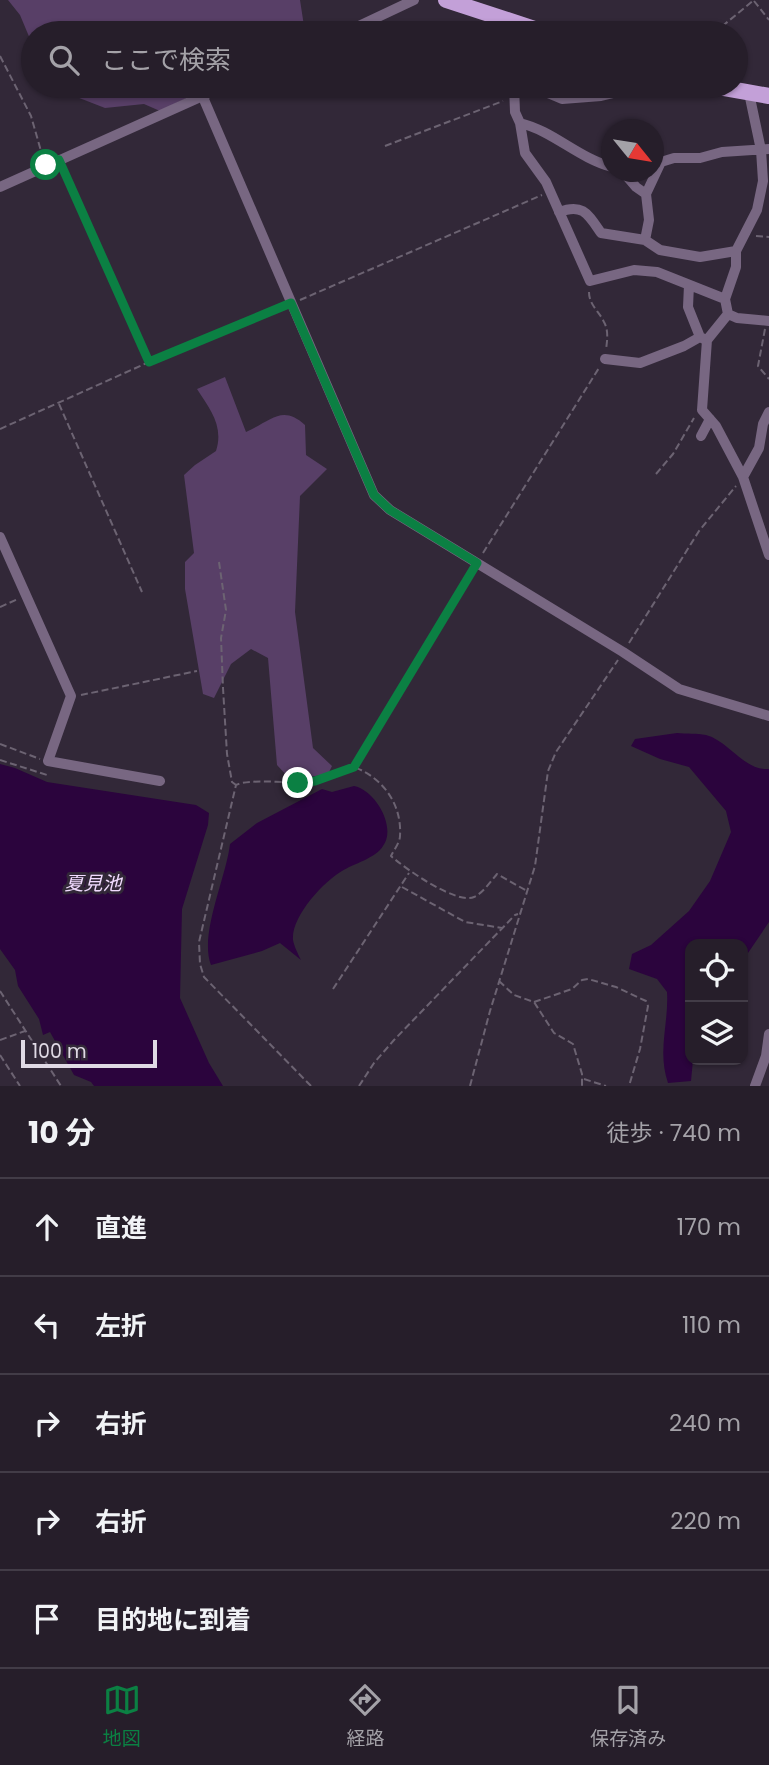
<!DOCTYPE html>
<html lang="ja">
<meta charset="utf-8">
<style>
:root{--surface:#261e2a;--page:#2e2732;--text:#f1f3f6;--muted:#a4a2a8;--line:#423c47;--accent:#0b8043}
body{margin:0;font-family:Poppins,"Noto Sans JP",sans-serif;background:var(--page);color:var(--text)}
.controls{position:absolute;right:21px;bottom:21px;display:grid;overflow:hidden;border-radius:14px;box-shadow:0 2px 5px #0004}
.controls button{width:63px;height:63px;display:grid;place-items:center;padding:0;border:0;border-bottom:2px solid var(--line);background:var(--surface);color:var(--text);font:35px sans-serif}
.compass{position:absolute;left:601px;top:119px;width:63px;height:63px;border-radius:50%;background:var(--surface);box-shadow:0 2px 5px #0004;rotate:120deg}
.scale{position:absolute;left:21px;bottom:18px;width:136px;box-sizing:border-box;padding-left:7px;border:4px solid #e0dae5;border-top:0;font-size:19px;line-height:24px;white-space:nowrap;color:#e0dae5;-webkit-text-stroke:5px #322838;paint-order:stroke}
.stop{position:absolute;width:21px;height:21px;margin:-16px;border:5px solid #0b8043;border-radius:50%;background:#fff}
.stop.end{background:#0b8043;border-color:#fff;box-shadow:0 2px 7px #0008}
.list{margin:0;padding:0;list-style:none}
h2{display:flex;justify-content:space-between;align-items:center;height:91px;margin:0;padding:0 28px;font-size:30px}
h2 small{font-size:23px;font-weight:400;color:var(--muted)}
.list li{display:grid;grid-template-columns:46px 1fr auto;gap:21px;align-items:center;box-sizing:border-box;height:98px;padding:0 28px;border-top:2px solid var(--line)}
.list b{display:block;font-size:26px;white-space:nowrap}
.list em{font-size:23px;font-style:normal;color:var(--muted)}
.icon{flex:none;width:38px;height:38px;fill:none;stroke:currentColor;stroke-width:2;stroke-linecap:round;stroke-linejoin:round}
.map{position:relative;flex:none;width:769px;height:1086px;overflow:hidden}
.search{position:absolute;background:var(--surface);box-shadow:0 2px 5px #0004;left:21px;right:21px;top:21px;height:77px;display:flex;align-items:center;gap:18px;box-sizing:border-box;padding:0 24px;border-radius:38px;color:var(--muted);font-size:26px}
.sheet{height:581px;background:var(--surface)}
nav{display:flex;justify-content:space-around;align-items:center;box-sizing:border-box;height:98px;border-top:2px solid var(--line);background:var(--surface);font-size:19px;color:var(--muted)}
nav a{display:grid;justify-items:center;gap:4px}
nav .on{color:var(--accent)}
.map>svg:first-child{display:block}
.green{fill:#583f67}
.water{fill:#2b043d}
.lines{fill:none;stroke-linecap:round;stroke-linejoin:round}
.path{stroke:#6c6372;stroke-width:2;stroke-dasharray:7 3.5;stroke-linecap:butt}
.street{stroke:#786782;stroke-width:10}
.primary{stroke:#c3a0d8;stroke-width:16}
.route{stroke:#0b8043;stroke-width:9}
.labels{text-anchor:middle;stroke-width:6;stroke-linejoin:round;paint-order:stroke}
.water-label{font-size:19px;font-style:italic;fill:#f1dbff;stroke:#322838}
</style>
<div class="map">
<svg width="769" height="1086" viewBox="0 0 769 1086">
<rect width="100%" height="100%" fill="#322838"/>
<path class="green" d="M8,0H300L304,26L295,33H33V46L20,15Z
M61,86H211L160,111L144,104L105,108L69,94Z
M225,377L246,432C271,421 282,404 305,425L306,455L327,469L300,496L295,612L313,748L332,766L328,774L309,777H288L277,765L268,658L251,649L231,664L214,698L203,694L185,589V562L194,553L184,475L195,465L216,451C224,426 210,409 197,389Z"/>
<path class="water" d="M677,733C686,734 697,733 706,735C729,741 744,771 769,769V922L748,953L743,958V944H690V1060H693L691,1081L668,1083C657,1051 669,1023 667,992L657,979L629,969L632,954L651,945L689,911L710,881L731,832L726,811L689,767L660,759L631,746L635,739Z
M0,764L15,768L47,782L196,805L209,813L208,825L182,909L180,998L209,1063L223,1086H94L91,1082L74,1075L50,1032L43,1035L39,1019L18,986L15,970L0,949Z
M354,786C375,790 397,827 383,846C376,858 353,864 342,871C323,882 291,917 293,940C294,946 298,954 301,960L280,943L262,951L211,965C199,935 226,878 230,844L257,823L322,789L332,792Z"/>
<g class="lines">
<path class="path" d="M754,1L769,20
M714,33L754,0
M0,56L31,116L43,158
M385,146L503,101
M64,170L148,360
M756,236L769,237
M589,292C589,305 599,311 604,322C609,331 607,341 606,350
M300,300L542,195
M765,329L758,366L769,379
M59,404L142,592
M0,429L149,362L282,307
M656,474L673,454L694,418
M483,553L599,368
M219,562L226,610L221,638L223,688L227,754L232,782L236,785
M0,607L18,599
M629,643L699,531L736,486
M81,695L197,671
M0,744L40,759
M0,760L47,775
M354,766L473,570
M402,887L465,922L502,928
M499,981L514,995L534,1002L554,1033L573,1044L582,1074V1086
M333,989L409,873
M0,991L61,1086
M534,1002L572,989L582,980L588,979L616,987L646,1001L648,1006L640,1049L629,1086
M0,1040L25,1031
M0,1055L20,1086
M584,1079L606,1086
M311,1086L204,977L200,964L199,942L236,785C249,778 294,784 312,782C327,780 341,773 354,767C383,778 402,804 400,836C400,842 394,850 391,856C404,868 457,905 474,897C483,893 491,881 497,874L527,891
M359,1086L374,1063L394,1040L515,915L518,914
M470,1086L490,1011L535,866L548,771L556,752L618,660"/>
<path class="street" d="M344,33L414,0
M514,86L515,112L520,123L525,153L546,182L590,281L634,270L657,272L725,299
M531,86L562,99L601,96L643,86
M749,93L761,150L763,181L757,210L736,251V267L725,299L728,314L707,340L702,410L716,426L743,477L769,555
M202,95L374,495L390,510L623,652L679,689L769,716
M520,123C553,131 578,158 612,167
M624,173L636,187L646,194L649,220L645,240
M0,187L225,86
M646,194L661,162L674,158H700L722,152L769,149
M559,212C583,203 588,214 601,233L645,240L660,250L700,257L736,251
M689,285L688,307L700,337L704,339
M728,314L737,318L769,321
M605,359L640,363L684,346L700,337
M701,436L710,419
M743,477L759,448L763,424L769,412
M0,537L71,696L48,761L160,781
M755,1086L766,1056L769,1034"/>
<path class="primary" d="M446,0L547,33
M713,86L769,96"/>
</g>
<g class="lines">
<path class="route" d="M46,165L59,160L149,362L291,303L374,495L390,510L477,563L354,767L315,781L298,783"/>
</g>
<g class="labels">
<g class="water-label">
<text x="93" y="890">夏見池</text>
</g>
</g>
</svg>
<div class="controls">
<button><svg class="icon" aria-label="locate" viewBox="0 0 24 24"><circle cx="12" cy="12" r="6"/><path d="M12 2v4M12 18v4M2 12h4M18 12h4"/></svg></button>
<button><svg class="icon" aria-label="layers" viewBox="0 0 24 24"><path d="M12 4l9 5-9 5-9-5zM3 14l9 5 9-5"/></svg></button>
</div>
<svg class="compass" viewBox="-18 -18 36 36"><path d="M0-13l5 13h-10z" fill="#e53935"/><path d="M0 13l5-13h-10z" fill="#a4a2a8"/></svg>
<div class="scale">100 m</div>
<div class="stop" style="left:46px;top:165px"></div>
<div class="stop end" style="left:298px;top:783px"></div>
<div class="search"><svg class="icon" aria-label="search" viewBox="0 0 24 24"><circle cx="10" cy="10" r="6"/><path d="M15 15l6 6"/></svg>ここで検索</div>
</div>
<section class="sheet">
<h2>10 分<small>徒歩 · 740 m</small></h2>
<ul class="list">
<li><svg class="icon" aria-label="ahead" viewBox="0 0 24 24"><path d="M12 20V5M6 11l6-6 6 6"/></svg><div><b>直進</b></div><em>170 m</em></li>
<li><svg class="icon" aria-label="left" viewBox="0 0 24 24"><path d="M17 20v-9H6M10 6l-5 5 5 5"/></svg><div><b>左折</b></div><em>110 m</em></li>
<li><svg class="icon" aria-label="right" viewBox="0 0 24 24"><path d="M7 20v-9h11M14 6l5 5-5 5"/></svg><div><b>右折</b></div><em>240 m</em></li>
<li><svg class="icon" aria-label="right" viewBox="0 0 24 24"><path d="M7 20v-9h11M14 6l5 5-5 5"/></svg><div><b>右折</b></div><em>220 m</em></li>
<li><svg class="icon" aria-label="arrive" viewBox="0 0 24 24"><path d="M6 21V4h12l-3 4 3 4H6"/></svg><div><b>目的地に到着</b></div></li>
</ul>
</section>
<nav>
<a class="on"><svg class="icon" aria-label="map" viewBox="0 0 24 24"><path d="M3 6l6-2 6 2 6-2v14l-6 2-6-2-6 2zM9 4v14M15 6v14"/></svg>地図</a>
<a><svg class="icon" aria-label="directions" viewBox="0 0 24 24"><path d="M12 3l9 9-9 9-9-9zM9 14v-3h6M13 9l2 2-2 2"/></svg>経路</a>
<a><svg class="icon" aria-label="saved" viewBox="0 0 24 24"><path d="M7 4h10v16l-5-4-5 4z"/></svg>保存済み</a>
</nav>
